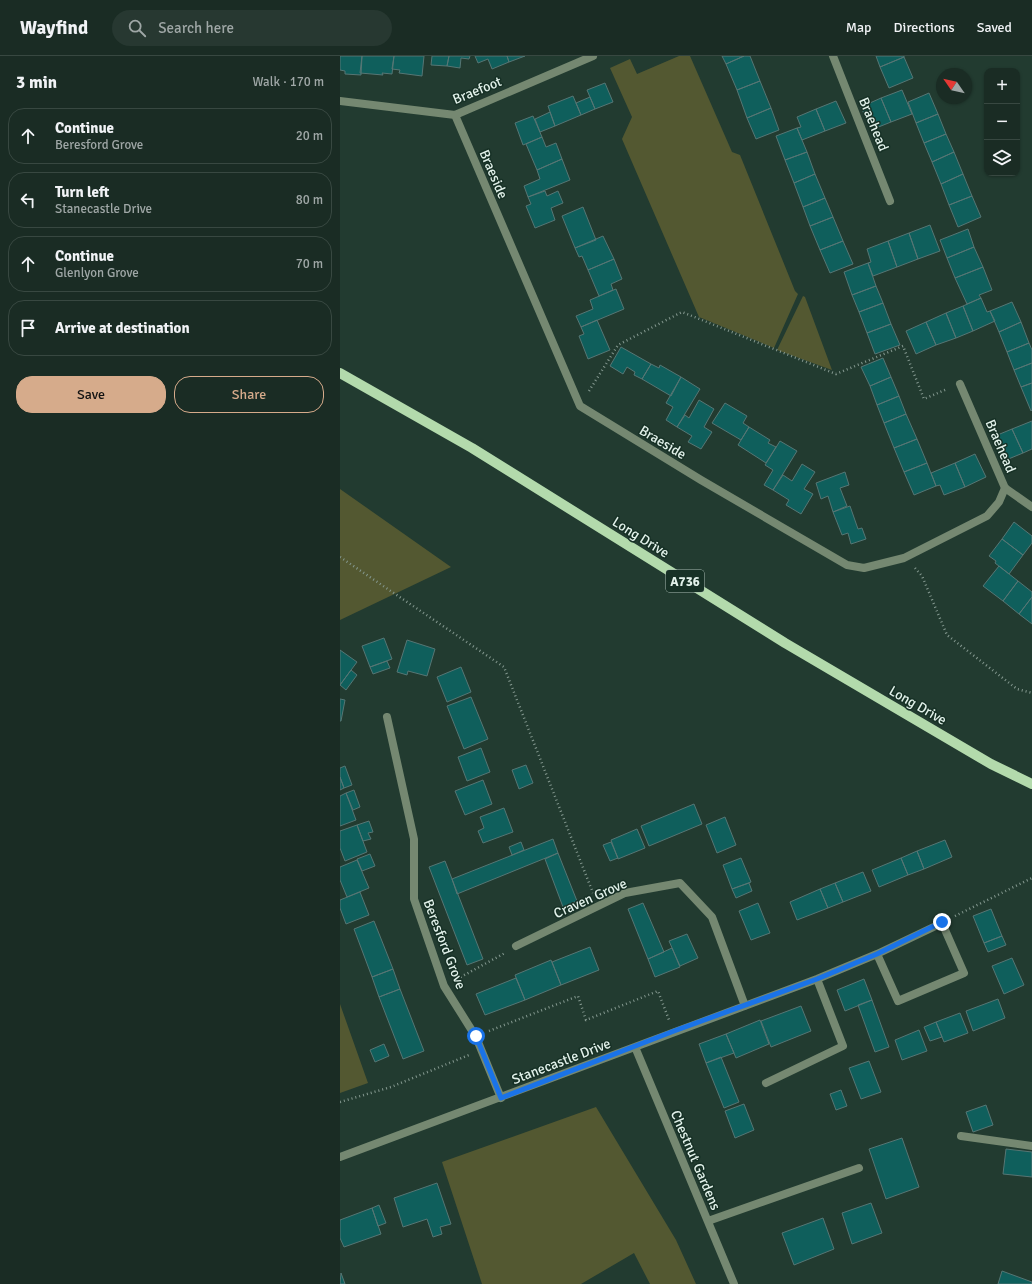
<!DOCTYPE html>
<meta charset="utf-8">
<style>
:root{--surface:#1a2c24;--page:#273831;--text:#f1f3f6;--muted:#9fa7a6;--line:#384841;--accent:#d6ab8b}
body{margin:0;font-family:Signika,sans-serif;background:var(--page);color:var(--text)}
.controls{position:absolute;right:12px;top:12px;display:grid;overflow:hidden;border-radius:8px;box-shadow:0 1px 3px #0004}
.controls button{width:36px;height:36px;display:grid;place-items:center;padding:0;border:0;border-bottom:1px solid var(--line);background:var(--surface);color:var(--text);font:20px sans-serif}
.compass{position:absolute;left:596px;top:12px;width:36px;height:36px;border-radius:50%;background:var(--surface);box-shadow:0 1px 3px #0004;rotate:304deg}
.stop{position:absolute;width:12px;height:12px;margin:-9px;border:3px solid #1a73e8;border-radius:50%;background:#fff}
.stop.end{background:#1a73e8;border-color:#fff;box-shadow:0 1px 4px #0008}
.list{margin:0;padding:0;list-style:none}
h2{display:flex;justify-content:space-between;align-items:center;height:52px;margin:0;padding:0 16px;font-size:17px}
h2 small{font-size:13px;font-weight:400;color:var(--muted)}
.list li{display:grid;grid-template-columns:26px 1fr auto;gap:12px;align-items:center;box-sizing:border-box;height:56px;margin:0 8px 8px;padding:0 8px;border:1px solid var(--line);border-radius:16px}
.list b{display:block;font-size:15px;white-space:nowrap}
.list p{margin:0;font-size:13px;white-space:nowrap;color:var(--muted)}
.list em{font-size:13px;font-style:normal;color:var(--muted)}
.actions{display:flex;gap:8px;padding:12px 16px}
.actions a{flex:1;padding:9px 0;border:1px solid var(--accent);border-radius:16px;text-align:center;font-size:14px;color:var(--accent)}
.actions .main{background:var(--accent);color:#111}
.icon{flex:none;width:22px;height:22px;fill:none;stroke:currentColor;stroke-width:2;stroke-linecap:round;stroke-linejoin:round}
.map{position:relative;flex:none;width:692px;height:1228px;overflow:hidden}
header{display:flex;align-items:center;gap:24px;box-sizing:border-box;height:56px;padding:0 20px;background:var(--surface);border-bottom:1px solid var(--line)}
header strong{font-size:19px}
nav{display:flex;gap:22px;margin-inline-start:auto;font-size:14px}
.search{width:280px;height:36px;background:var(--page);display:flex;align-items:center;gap:10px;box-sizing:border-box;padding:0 14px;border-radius:22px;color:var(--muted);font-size:15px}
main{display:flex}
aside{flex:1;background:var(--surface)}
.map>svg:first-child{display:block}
.green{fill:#535831}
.building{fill:#0f5f5c;stroke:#567674}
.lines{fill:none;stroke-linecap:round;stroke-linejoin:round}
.path{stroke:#859990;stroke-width:2.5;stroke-dasharray:1 3;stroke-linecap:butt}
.lane{stroke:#758871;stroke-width:8}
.street{stroke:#758871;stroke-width:8}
.primary{stroke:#b3daac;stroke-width:10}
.route{stroke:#1a73e8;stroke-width:5}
.labels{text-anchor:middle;stroke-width:3;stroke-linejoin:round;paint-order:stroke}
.shield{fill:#173126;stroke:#a6b8b0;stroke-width:1}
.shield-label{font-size:13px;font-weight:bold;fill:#e3f2eb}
.street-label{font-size:14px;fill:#e3f2eb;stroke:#173126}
</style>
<header>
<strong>Wayfind</strong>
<div class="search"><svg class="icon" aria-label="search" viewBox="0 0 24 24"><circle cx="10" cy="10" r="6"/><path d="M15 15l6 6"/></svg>Search here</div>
<nav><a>Map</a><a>Directions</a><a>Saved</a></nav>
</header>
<main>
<aside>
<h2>3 min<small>Walk · 170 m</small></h2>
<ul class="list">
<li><svg class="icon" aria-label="ahead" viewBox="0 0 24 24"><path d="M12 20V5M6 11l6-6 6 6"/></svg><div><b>Continue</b><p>Beresford Grove</p></div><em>20 m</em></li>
<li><svg class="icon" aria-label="left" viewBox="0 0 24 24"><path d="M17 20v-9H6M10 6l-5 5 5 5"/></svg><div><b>Turn left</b><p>Stanecastle Drive</p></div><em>80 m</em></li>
<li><svg class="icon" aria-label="ahead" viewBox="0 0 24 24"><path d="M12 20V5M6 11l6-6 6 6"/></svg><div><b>Continue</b><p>Glenlyon Grove</p></div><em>70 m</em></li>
<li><svg class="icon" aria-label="arrive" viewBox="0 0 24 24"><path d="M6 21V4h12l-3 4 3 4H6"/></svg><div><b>Arrive at destination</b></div></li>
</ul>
<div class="actions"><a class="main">Save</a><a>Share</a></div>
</aside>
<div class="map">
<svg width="692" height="1228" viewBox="0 0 692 1228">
<rect width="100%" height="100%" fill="#223b30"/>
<path class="green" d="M339,0H350L392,96L400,99L455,235L458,238L434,292L359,261L282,83L292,61L270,12L290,3L297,18Z
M463,240L465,241L492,314L437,294Z
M0,433L111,511L0,564Z
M0,948L28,1027L0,1037Z
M256,1051L336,1184L356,1228H310L294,1197L241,1228H142L102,1106Z"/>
<path class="building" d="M0,0H22L21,19L5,18V15L0,14Z
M22,0H54L52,18L42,17L43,19L20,17Z
M54,0H84L82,20L59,17L60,14L52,13Z
M92,0H109L107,10L91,9Z
M109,0H130L129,3L121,2L120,12L107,10Z
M135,0H167L169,6L152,13L148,3L138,7Z
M167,0H185L169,6Z
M382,0H404L386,8Z
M404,0H410L420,25L397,34L386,8Z
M536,0H564V1L540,11Z
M564,1L573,22L549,32L540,11Z
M420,25L431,52L407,62L397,34Z
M265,27L273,46L255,53L247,34Z
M562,34L572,58L551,66L541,42Z
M589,37L598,58L576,67L568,46Z
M233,40L241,59L215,70L208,50Z
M250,41L255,53L241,59L236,47Z
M541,42L551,66L531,74L521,51Z
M496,45L506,67L485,75L476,53Z
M431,52L439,74L416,83L407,62Z
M476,53L485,75L462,84L457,72L461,71L457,61Z
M210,56L215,70L200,76L195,63Z
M598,58L606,78L584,87L576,67Z
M193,60L202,81L183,89L175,67Z
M457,72L467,96L445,104L436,80Z
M606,78L614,96L592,106L584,87Z
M202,81L206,91L216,87L222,103L197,114L186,88Z
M467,96L475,118L454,127L445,104Z
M614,96L623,118L601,128L592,106Z
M222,103L230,124L188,141L184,130L200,123L197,114Z
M475,118L485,142L463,151L454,127Z
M623,118L632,140L609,149L601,128Z
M205,135L207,140L218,135L223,147L211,152L215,164L195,172L186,150L191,148L188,141Z
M632,140L641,161L618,171L609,149Z
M485,142L493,161L470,170L463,151Z
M243,151L256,184L235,192L222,160Z
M493,161L503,185L480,194L470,170Z
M590,169L600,195L578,203L569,177Z
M628,173L634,191L607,202L600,184Z
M569,177L578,203L557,211L548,185Z
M263,180L274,203L248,214L242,200L239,201L235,192Z
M503,185L513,208L490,217L480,194Z
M548,185L557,211L533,220L528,207L531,206L527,193Z
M634,191L643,211L615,222L607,202Z
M274,203L282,223L271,228L273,234L259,240L248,214Z
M528,207L536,230L512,239L504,216Z
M643,211L652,234L639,239L641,242L627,248L615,222Z
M536,230L543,247L519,256L512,239Z
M276,233L284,253L241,271L236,260L253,253L250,244Z
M641,242L647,256L650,255L655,265L633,275L623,250Z
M672,246L681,266L659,276L650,255Z
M543,247L551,268L527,277L519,256Z
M623,250L633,275L616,282L606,257Z
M606,257L616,282L596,289L586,266Z
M257,264L270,294L248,303L239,280L244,278L241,271Z
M586,266L596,289L576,298L566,275Z
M681,266L689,287L667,296L659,276Z
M551,268L560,289L535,298L527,277Z
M689,287L692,294V307L674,314L667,296Z
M281,291L311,308L302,323L294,319L295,316L287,311L283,318L270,310Z
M543,302L551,321L530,330L521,311Z
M692,307V327L681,331L674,314Z
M311,308L319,312L320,309L341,321L331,340L302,323Z
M341,321L360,333L337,371L326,364L333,351L326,347Z
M551,321L559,340L537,349L530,330Z
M692,327V354L691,355L681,331Z
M559,340L566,358L544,367L537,349Z
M359,344L374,353L364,371L372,376L361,393L348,386L352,380L337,371L345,359L349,362Z
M385,347L407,360L403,367L409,371L401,384L372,367Z
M566,358L577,383L554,392L544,367Z
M692,365V393L683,397L672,373Z
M409,371L430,384L428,387L436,391L426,407L398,389Z
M672,373L683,397L666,404L655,380Z
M577,383L587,407L564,416L554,392Z
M440,385L457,395L433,434L424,429L433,414L425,409Z
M635,398L646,421L625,431L615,407Z
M587,407L596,430L574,439L564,416Z
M615,407L625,431L604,439L600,429L596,430L591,417Z
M462,408L475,416L464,433L473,438L461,458L446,449L449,444L433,434L443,419L452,425Z
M505,416L509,429L500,432L507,450L493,456L488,440L481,443L476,427Z
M510,450L518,473L522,472L526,483L511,488L508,477L502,479L493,456Z
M674,466L692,480V487L683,499L662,483Z
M662,483L683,499L669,518L655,507L656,505L649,500Z
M659,510L678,525L663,545L643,530Z
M678,525L692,536V541L679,558L663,545Z
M692,541V568L679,558Z
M44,582L52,603L30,611L22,590Z
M67,584L95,593L87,620L68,615L67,619L57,616Z
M0,594L17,606L0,629Z
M47,605L50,612L33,618L30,611Z
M121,611L131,636L107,646L97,621Z
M11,614L17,619L6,634L0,629Z
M131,641L148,683L124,693L107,650Z
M0,643L5,644L1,665H0Z
M141,692L150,716L127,725L118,701Z
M186,709L193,727L179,733L172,714Z
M5,710L12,729L4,732L0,721V712Z
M0,721L4,732L0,734Z
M143,724L152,748L125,759L115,735Z
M14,734L20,751L13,754L6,737Z
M6,737L16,764L0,770V740Z
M354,748L362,768L309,790L301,770Z
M164,752L173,776L143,787L138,775L144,772L140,761Z
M385,761L396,789L377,797L366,769Z
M29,765L33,776L28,777L31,783L23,785L17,769Z
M17,769L27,796L5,805L0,792V775Z
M297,773L305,792L278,803L271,784Z
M213,783L218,797L117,838L112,823Z
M605,784L612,801L584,813L577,795Z
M181,786L184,794L172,799L169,791Z
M271,786L278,802L270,805L263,789Z
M577,795L584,813L568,819L561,802Z
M218,797L237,845L223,851L205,803Z
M30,798L35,810L22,815L17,803Z
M401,802L411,826L392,833L383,809Z
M561,802L568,819L539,831L532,814Z
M17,804L29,832L7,841L0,824V811Z
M105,805L143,903L127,909L89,811Z
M523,816L531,835L503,846L495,827Z
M409,827L412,835L396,842L392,833Z
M495,827L503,846L488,852L480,833Z
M480,833L488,852L457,864L450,846Z
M20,836L29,859L6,868L0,852V844Z
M303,847L324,896L308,903L288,853Z
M418,847L430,877L411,884L399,855Z
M651,853L662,880L644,887L633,860Z
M34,865L53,913L32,921L14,873Z
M347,878L358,902L340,910L329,885Z
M662,880L666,889L648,896L644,887Z
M250,891L259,914L221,929L212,906Z
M332,892L340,911L315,921L308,903Z
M672,902L684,929L664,938L652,910Z
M211,904L221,929L185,944L175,919Z
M53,913L60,933L39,941L32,921Z
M176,922L185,944L145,959L136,938Z
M524,923L532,944L505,955L497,934Z
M60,933L84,995L63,1003L39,941Z
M658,943L665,962L633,975L626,955Z
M532,944L549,991L535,996L518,949Z
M461,950L471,975L431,991L421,965Z
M620,957L628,977L604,986L596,966Z
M420,964L429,988L396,1002L386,978Z
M596,966L602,981L590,985L584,971Z
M579,974L587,995L562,1004L555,984Z
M386,978L394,997L366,1007L359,988Z
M44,988L49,1000L35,1006L30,994Z
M381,1001L399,1046L384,1052L366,1007Z
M529,1005L541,1036L521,1043L509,1012Z
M501,1034L507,1050L496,1054L490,1038Z
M404,1048L414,1074L395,1082L385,1055Z
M646,1049L653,1069L633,1076L626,1056Z
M562,1082L579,1131L546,1143L529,1093Z
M666,1093L692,1096V1121L663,1118Z
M97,1127L111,1168L100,1171L102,1178L93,1181L87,1163L63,1171L54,1142Z
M531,1147L542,1177L512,1188L502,1157Z
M39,1149L46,1167L38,1170L32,1152Z
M32,1152L41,1178L4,1191L0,1182V1164Z
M483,1162L494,1193L454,1209L442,1177Z
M662,1215L692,1226V1228H658Z
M1,1217L5,1228H0Z"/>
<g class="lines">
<path class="path" d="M249,335L278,289L342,256L496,318L563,290L584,343L607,333
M0,501L164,611L253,837
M575,512L582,520L607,579L677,633L692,637
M615,860L692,822
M117,923L165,897
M149,975L238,940L246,964L318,935L329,964
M0,1046L51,1031L129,999"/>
<path class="lane" d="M493,0L550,145
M620,328L665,432L692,451"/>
<path class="street" d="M0,45L115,59L253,0
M115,59L240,350L361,424L507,509L524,512L564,502L647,460L659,446L665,432
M47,661L74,783V843L104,930L136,981L161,1042
M176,890L285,837L340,827L372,861L405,950
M295,991L394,1228
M426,1027L503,990L477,923
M621,1080L692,1090
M0,1101L477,923L537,898L602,867L624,917L558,945L537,898
M368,1165L519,1112"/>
<path class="primary" d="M0,317L132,392L445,587L651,708L692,728"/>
</g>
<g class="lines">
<path class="route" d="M136,980L161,1042L334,975L477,923L537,898L602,866"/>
</g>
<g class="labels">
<rect class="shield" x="326" y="514" width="38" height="22" rx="3"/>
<g class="shield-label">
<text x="345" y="530">A736</text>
</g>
<g class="street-label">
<text transform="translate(137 34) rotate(-22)" y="5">Braefoot</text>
<text transform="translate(534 68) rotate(68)" y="5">Braehead</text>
<text transform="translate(154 118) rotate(67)" y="5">Braeside</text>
<text transform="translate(323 386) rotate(31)" y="5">Braeside</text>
<text transform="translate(661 390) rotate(67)" y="5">Braehead</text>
<text transform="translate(301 481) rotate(32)" y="5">Long Drive</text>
<text transform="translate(578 649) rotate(30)" y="5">Long Drive</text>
<text transform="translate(250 842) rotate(-24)" y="5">Craven Grove</text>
<text transform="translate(105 888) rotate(69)" y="5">Beresford Grove</text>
<text transform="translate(221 1005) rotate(-21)" y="5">Stanecastle Drive</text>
<text transform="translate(356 1104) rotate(67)" y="5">Chestnut Gardens</text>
</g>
</g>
</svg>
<div class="controls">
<button>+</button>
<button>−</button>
<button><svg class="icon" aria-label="layers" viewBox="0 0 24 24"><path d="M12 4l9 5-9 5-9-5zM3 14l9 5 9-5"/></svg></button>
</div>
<svg class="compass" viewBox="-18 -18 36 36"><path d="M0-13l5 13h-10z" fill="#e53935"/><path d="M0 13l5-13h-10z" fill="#9fa7a6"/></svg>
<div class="stop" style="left:136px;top:980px"></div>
<div class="stop end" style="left:602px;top:866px"></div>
</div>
</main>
